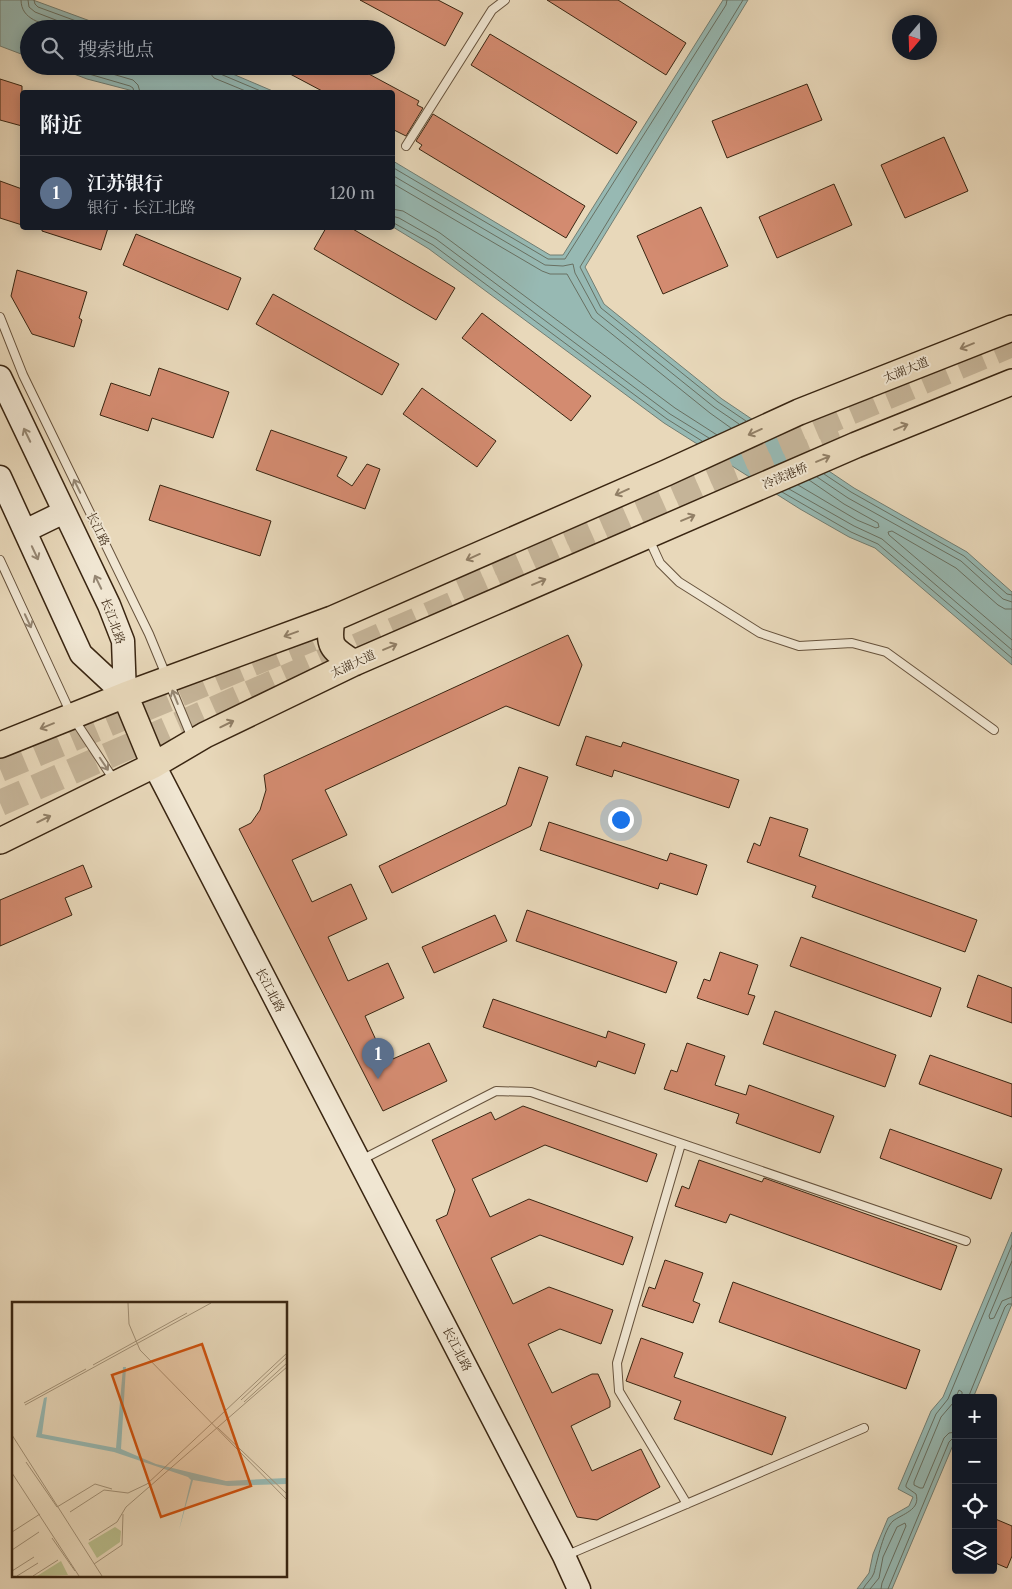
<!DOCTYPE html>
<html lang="zh">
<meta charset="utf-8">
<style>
:root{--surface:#171b24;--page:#242831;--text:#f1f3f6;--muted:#9ea1a6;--line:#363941;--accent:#c59692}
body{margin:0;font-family:"Libre Caslon Text","Noto Serif SC",serif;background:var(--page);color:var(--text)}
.controls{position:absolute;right:15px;bottom:15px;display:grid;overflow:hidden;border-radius:5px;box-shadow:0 2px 12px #0003}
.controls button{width:45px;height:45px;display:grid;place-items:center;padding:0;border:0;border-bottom:1px solid var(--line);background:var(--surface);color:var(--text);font:25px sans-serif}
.compass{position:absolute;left:892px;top:15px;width:45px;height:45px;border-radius:50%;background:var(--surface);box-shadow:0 2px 12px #0003;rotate:199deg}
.you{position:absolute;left:620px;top:819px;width:18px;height:18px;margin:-12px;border:4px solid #fff;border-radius:50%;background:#1a73e8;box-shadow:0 0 0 8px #1a73e833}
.badge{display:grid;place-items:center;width:32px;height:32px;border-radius:50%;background:var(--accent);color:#fff;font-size:16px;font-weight:700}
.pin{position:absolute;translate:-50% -41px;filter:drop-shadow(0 1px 2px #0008)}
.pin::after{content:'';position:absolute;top:26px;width:18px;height:15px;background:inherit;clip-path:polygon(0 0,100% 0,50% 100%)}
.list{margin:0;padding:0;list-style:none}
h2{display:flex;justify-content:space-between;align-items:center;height:65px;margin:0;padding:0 20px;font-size:21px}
h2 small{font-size:16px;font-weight:400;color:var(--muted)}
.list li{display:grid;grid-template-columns:32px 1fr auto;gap:15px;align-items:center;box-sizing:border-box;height:75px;padding:0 20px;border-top:1px solid var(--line)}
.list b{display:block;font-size:19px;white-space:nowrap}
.list p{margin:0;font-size:16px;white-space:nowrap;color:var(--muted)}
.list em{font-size:16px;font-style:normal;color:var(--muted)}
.icon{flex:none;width:28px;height:28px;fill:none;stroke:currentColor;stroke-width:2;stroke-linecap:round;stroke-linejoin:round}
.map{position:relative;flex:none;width:1012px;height:1589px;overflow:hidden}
.search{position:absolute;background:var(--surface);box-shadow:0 2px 12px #0003;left:20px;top:20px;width:375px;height:55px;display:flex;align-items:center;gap:12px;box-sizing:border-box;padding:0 18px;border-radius:28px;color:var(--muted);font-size:19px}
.panel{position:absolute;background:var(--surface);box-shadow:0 2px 12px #0003;left:20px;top:90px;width:375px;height:140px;border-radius:5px}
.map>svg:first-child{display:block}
.water{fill:#97b9b3;stroke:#727e73}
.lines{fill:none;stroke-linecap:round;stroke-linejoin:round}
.shore{stroke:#687062;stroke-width:1}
.building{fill:#d38b70;stroke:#3a2612}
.trunk-tunnel{stroke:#c5b498;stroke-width:26;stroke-dasharray:26 13;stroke-linecap:butt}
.service-casing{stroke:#66523c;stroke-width:10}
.secondary-casing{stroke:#3a2612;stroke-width:25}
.primary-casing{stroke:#3a2612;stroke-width:28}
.service{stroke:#f0e6d2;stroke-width:8}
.secondary{stroke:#f0e6d2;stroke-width:22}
.primary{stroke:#e8d8ba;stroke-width:25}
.oneway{stroke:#917f66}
.oneway2{stroke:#958672}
.labels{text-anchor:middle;stroke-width:4;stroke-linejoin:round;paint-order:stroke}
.street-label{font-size:12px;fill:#3a2612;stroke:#f0e6d2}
.inset-road{fill:none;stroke:#a29177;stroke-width:1}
.view{fill:#ce510d;fill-opacity:0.15;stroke:#ce510d;stroke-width:2.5}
.inset-edge{fill:none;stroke:#3a2612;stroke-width:2.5}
</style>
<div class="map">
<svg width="1012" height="1589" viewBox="0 0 1012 1589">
<rect width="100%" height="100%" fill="#e8d8ba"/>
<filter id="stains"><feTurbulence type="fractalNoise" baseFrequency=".004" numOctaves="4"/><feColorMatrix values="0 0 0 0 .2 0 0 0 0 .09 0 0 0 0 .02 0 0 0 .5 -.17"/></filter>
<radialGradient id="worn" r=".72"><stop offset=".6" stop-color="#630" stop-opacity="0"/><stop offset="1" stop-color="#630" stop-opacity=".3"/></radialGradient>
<path class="water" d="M0,0H33L112,29H29V57L0,46Z
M723,0H748L585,267L604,304L722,399L854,488L967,552L1012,592V665L875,548L849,537L800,509L664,423L429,249L393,227V161L550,255H563Z
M53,66H214L275,92H137L87,79Z
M1012,1232V1304L973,1398H956V1438L892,1589H857L869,1573L873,1554L888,1518L909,1506L913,1497L898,1489L931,1411L943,1397Z"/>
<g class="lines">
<path class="shore" d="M21,0C21,20 42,23 58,29
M28,0L29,7L35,12L79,29
M34,0L35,4L38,7L98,29
M743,0L580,267L601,308L718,402L746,421
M68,66L89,74L130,86L133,88L134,92
M85,66L133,80L138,85L140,92
M209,66L210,73L214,78L248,92
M215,66L218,73L263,92
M392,167L548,259H565L726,5L727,0
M392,175L545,265L563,266L573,264L575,273L597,313L714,407L739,424
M392,183L542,271L550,274H567L592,318L710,413L731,428
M392,209L403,211L440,233L675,408L717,435
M392,216L399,218L436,239L670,414L709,438
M392,222L433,245L667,419L702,441
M824,474L851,492L964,556L1007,594L1012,595
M817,477L848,498L961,561L1003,599L1012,602
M798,485L857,520L876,528L879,527L878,523L844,504L809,480
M789,489L854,526L882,539L1012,650
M782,492L851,532L878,544L1012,658
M1012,609H1005L998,605L956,568L892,531L888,532L889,535L1012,640
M1012,1261L989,1316L990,1319L994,1318L1002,1301L1012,1297
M968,1398L1005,1307L1008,1304H1012
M956,1432L949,1433L944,1438L923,1488H920L914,1485V1482L941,1417L953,1403L959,1390L962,1392V1398
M863,1589C866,1583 872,1579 874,1573C877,1561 884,1529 893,1521C902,1514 921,1510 916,1494L906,1487V1485L936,1414L948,1399L1012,1245
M870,1589L879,1578L883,1557L897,1527L905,1523L906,1526L882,1583L881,1589
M888,1589L949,1442L952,1439L956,1438"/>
</g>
<path class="building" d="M360,0H438L463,13L445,46Z
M547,0H618L686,43L666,75Z
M490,34L637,122L617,154L471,65Z
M275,66H354L419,101L417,105L423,108L406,136L392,129V92H324Z
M0,79L22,86V126L0,120Z
M807,84L822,120L727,158L712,121Z
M433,114L585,206L566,238L419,149L422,145L416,141Z
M944,137L968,191L905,218L881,165Z
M0,181L22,189V225L0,218Z
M834,184L852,225L777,258L759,217Z
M701,207L728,266L663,294L637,236Z
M42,228H108L101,250L42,231Z
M326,228H351L455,288L436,320L314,249Z
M136,234L241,278L228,310L123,265Z
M17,270L87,292L79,318L82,320L74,347L32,334L11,296Z
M273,294L399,364L382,395L256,324Z
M482,313L591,396L571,421L462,338Z
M159,368L229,392L213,438L152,418L148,431L100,415L111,383L150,396Z
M422,388L496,441L477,467L403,414Z
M271,430L347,457L337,476L352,486L367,464L380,469L365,509L256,470Z
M160,485L271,521L260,556L149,520Z
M568,635L582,665L559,726L506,706L325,790L347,835L292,860L312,902L351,884L367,919L328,937L348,981L388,963L404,998L365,1016L386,1062L429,1043L447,1081L383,1111L239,829L251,823L260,810L266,790L264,775Z
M586,736L621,747L623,742L739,780L729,808L614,770L612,777L576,765Z
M519,767L548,777L531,826L392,893L379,866L506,805Z
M770,817L808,829L799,856L977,920L965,952L812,897L816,886L747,862L754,843L760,846Z
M549,822L667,861L670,853L707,865L697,895L660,883L658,889L540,850Z
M83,865L92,887L65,898L72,915L0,946V900Z
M527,910L677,962L666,993L516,941Z
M495,915L507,941L434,973L422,947Z
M801,937L941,988L931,1017L790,966Z
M720,952L758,965L748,994L755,996L748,1015L697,998L704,979L710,981Z
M978,975L1012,988V1023L967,1007Z
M493,999L606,1038L608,1031L645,1044L635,1074L598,1061L596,1067L483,1027Z
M775,1011L896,1055L885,1087L763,1044Z
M687,1043L725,1056L715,1085L746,1095L749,1085L834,1116L820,1153L736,1123L739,1114L664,1089L671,1070L677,1072Z
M930,1055L1012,1084V1117L919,1084Z
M523,1106L657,1154L647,1182L545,1145L472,1179L490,1217L529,1199L633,1237L623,1265L540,1235L491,1258L513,1304L549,1287L613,1310L601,1344L560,1329L528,1344L552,1393L592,1374H598L610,1401V1407L571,1426L592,1471L641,1449L660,1487L597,1520L577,1517L436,1220L447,1215L455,1190L432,1140L491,1112L495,1120Z
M890,1129L1002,1169L991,1199L880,1158Z
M699,1160L762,1182L764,1178L957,1246L941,1290L730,1214L726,1223L675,1206L682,1186L689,1189Z
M665,1260L703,1273L693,1301L700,1304L693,1323L642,1306L649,1287L655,1289Z
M733,1282L920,1350L906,1389L719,1322Z
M641,1338L683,1353L674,1377L786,1417L772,1455L674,1419L681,1401L626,1381Z
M993,1518L1012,1526V1556L1007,1568L993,1562Z"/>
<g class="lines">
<path class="trunk-tunnel" d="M455,578L1012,344
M0,769L320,635
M0,803L723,486L841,439"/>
<g class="service-casing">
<path id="service" d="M406,146L492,10L505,0
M0,317L23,375L149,634L192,738
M649,539L660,563L679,582L760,633L799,646L852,643L886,652L994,730
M0,560L72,716L114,780
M681,1144L617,1363L619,1391L687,1504
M361,1160L496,1091L531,1092L966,1241
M565,1556L864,1428"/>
</g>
<g class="secondary-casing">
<path id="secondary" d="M0,377L109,605L123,641L125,695
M0,477L81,654L125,695
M25,531L64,512
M154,765L564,1556L579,1589"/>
</g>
<g class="primary-casing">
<path id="primary" d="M332,619C328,647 331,648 354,663
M125,695L154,765
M0,745L125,695L332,619L666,473L799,412L1012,328
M0,841L154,765L205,735L354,663L856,445L1012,382"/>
</g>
<use href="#service" class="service"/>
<use href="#secondary" class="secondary"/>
<use href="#primary" class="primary"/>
</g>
<defs><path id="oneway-shaft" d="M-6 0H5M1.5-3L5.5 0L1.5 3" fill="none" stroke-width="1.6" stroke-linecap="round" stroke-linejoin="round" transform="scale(1.25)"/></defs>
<g class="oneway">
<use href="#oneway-shaft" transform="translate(967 346) rotate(158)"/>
<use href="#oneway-shaft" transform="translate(901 427) rotate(-22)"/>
<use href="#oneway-shaft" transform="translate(755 432) rotate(156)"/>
<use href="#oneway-shaft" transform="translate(823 459) rotate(-23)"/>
<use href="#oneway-shaft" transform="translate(622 492) rotate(156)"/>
<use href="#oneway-shaft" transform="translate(688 518) rotate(-23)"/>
<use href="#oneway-shaft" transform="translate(473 557) rotate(156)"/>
<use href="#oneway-shaft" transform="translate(539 582) rotate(-23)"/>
<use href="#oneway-shaft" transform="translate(291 634) rotate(160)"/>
<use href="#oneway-shaft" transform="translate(390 647) rotate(-23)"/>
<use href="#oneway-shaft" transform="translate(227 724) rotate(-26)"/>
<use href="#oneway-shaft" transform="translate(47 726) rotate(158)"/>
<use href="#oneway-shaft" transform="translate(44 819) rotate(-26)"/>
</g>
<g class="oneway2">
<use href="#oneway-shaft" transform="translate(27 435) rotate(-116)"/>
<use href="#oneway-shaft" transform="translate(77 486) rotate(-116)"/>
<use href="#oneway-shaft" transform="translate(35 553) rotate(65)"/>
<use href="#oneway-shaft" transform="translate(98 582) rotate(-116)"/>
<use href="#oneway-shaft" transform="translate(28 621) rotate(65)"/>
<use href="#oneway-shaft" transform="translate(175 697) rotate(-112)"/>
<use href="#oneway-shaft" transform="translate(104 764) rotate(56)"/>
</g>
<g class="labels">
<g class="street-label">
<text transform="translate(906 370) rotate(-22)" y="4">太湖大道</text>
<text transform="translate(785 476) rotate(-23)" y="4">冷渎港桥</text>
<text transform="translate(98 529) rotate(64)" y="4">长江路</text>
<text transform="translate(113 621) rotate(70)" y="4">长江北路</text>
<text transform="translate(353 664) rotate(-25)" y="4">太湖大道</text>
<text transform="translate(270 990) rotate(63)" y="4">长江北路</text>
<text transform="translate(457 1349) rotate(63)" y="4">长江北路</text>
</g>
</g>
<g transform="translate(12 1302)">
<rect width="275" height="275" fill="#e8d8ba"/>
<path d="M103,225L109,229L108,240L85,256L76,241ZM49,259L56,273L25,274Z" fill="#b9be8d"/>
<path d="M111,65H114L109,147L144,162L214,179L275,176V182L216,184L181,178L167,228L179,178L176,175L102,150L24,135L32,96L35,95L30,132L104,146Z" fill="#97b9b3"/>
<path class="inset-road" d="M116,1L117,22L128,48L275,198M81,63L175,11M229,98L275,55M232,100L275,61M12,101L74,67M13,103L199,1M206,126L275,192M0,133L90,274M14,160L45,205M0,171L67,274M45,205L83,182L100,187M58,210L92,188L116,191L135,182L275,51M0,230L28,212M40,236L63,269M77,238L105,220L114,205L275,65M0,248L27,230M82,262L110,243L111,212M0,269L22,255M5,274L26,261M21,274L46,258"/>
<path class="view" d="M190,42L239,184L149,215L100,73Z"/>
<rect width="275" height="275" class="inset-edge"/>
</g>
<rect width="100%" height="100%" filter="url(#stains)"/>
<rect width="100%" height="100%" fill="url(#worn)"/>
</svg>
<div class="controls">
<button>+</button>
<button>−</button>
<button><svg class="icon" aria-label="locate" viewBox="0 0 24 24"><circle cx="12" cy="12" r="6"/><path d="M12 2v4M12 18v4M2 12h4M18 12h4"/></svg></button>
<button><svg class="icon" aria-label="layers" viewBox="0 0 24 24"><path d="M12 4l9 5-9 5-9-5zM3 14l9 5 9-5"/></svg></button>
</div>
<svg class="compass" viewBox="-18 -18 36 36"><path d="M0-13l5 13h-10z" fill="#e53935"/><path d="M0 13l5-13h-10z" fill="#9ea1a6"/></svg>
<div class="you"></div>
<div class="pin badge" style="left:378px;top:1079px;background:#5c6f8a">1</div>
<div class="search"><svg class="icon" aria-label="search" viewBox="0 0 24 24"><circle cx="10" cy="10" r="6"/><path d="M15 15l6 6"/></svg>搜索地点</div>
<section class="panel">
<h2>附近<small></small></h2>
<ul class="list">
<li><span class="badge" style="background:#5c6f8a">1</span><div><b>江苏银行</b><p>银行 · 长江北路</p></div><em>120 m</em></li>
</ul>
</section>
</div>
